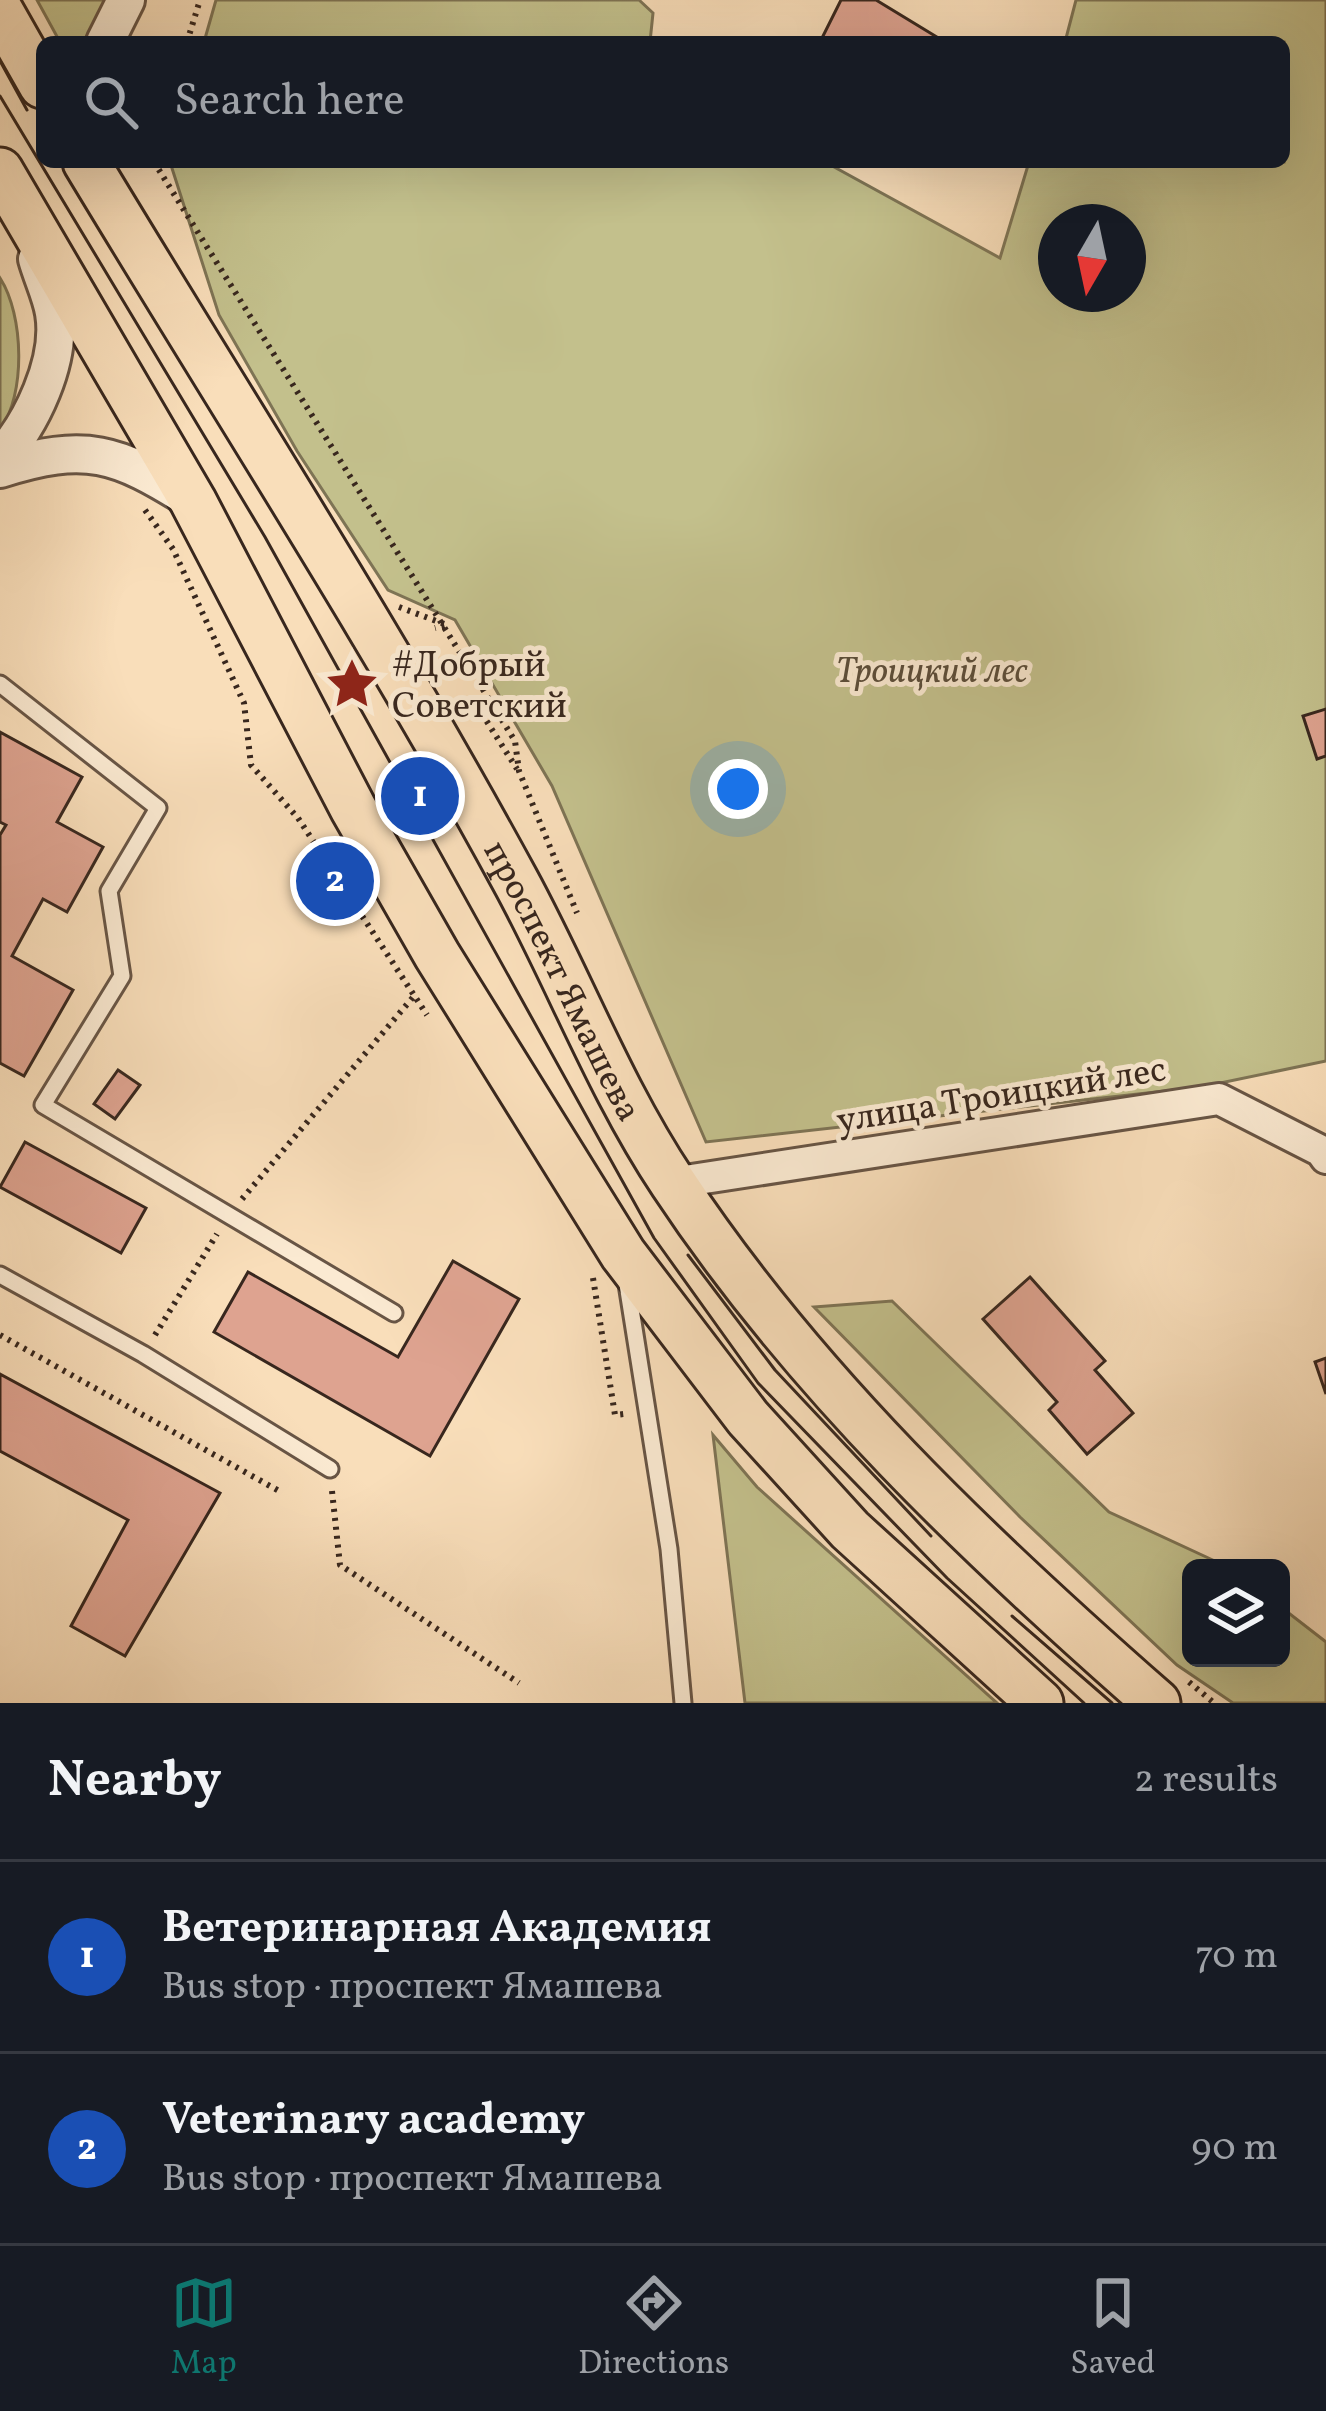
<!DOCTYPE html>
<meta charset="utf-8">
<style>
:root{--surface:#171b24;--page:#242831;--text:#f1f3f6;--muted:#9ea1a6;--line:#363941;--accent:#0f766e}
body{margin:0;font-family:Vollkorn,serif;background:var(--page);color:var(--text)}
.controls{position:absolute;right:36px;bottom:36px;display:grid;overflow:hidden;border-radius:18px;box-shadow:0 12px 48px #0002}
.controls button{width:108px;height:108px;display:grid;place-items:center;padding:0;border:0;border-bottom:3px solid var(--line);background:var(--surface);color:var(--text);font:60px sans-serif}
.compass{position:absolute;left:1038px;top:204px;width:108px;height:108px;border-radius:50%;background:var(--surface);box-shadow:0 12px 48px #0002;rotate:189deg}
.you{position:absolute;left:738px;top:789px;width:42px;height:42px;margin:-30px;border:9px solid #fff;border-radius:50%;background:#1a73e8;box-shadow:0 0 0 18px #1a73e833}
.badge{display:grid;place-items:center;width:78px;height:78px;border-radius:50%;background:var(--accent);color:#fff;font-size:39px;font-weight:700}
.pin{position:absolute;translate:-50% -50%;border:6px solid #fff;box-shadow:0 3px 12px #0006}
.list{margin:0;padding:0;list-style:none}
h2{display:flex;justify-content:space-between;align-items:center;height:156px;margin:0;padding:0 48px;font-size:51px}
h2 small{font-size:39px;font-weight:400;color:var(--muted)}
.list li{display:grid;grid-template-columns:78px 1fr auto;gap:36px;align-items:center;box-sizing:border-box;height:192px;padding:0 48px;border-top:3px solid var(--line)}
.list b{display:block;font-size:45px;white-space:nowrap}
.list p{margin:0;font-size:39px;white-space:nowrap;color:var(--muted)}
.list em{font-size:39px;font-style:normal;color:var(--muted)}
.icon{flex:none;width:66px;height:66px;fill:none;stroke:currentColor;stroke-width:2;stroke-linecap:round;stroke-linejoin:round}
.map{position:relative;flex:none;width:1326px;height:1703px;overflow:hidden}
.search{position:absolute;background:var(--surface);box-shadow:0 12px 48px #0002;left:36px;right:36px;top:36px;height:132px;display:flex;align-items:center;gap:30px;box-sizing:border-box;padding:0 42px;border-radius:18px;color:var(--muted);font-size:45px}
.sheet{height:540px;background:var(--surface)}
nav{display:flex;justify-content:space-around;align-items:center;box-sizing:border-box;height:168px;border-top:3px solid var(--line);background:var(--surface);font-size:33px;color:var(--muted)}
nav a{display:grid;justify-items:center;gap:6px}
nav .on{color:var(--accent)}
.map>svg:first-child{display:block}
.green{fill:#c3c08c;stroke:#7e7455;stroke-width:3;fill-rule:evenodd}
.building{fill:#dea390;stroke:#38271e;stroke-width:3}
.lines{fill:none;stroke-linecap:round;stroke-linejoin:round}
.service-casing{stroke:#685545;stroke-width:21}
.minor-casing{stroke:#685545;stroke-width:36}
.tertiary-casing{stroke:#685545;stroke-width:42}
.primary-casing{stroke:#38271e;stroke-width:51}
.path{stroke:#38271e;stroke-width:6;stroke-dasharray:3 6;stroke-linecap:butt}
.service{stroke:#fbead2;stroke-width:15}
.minor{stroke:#fbead2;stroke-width:30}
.tertiary{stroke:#fbead2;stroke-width:36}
.primary{stroke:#f9deba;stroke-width:45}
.tram{stroke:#38271e;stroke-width:3}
.labels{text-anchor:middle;stroke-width:10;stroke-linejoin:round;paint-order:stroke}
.poi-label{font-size:36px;fill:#38271e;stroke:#fbead2;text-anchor:start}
.park-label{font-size:36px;font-style:italic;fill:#5b4d3a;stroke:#fbead2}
.street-label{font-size:36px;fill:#38271e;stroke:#fbead2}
</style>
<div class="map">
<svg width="1326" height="1703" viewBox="0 0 1326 1703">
<rect width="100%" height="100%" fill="#f9deba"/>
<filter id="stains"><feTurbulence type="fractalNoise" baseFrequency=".00167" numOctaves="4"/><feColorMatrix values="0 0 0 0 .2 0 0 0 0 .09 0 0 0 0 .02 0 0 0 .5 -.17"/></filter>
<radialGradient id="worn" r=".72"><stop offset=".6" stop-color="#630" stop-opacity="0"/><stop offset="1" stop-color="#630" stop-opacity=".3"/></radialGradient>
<path class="green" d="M37,0H109L90,42H60Z
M216,0H639L653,13L650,42H204Z
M1076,0H1326V1061L1201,1087L706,1142L552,786L455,620L388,590L297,451L219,315L170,162H825L1000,258L1029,162H1284V42H1065ZM1056,222H1128V294H1056Z
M0,278C24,315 26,395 0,430Z
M892,1301L1109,1512L1230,1568H1191V1658H1281V1607L1326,1642V1703H1233L1177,1665L1020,1517L814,1307Z
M713,1435L757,1487L997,1703H745Z"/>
<path class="building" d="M841,0H876L945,42H820Z
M1326,709V756L1317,759L1303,716Z
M0,732L82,777L57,822L103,847L67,912L43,899L12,956L73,990L24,1076L0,1063V835L6,825L0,822Z
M118,1070L140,1085L115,1119L94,1104Z
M25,1142L146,1208L121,1253L0,1187Z
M453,1261L519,1299L430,1456L214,1332L248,1272L398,1357Z
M1030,1277L1105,1361L1095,1370L1133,1413L1087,1454L1049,1410L1057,1402L983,1319Z
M1326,1358V1394L1315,1362Z
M0,1374L220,1493L125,1656L71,1626L128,1520L0,1451Z"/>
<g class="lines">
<g class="service-casing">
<path id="service" d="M0,684L158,808L109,891L122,976L43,1105L394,1313
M0,1275L143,1354L330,1469
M627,1284L669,1549L683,1703"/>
</g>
<g class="minor-casing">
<path id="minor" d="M672,1183L1219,1099L1321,1151L1326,1158"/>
</g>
<g class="tertiary-casing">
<path id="tertiary" d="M105,42L126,0
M0,458C31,425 62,361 54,313C51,295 42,277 37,259
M0,469C86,442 116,452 192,500"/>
</g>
<g class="primary-casing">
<g id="primary">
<path d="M0,11L42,85"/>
<path id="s1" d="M86,162C230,401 382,635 515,880C569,979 610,1089 673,1183C804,1381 980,1548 1157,1703"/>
<path d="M0,171L193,501L353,808L437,955L623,1254L748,1418L850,1530L1040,1703"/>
</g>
</g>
<path class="path" d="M187,42L200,0
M154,162L515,741L519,771L577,913
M145,510L173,549L244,703L251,765L298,818L427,1015
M399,607L447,625L435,628
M477,706L517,769
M242,1199L414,996
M593,1278L615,1415L624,1414
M0,1335L279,1491
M155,1335L217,1234
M332,1491L340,1565L519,1683
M1189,1682L1214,1703"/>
<use href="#service" class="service"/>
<use href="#minor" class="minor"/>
<use href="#tertiary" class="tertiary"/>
<use href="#primary" class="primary"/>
<path class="tram" d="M0,61L27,110
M0,96L265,537L654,1238L758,1383L947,1578L1084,1703
M688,1255L775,1370L931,1536
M1012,1616L1112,1703"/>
</g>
<defs>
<g id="sight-bare" transform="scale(4.14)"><path d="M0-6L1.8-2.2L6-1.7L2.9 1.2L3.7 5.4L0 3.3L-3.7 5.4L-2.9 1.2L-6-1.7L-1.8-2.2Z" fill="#8f2418" stroke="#fbead2" stroke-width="2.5" paint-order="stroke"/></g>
</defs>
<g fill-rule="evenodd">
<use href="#sight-bare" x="352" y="684"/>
</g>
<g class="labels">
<g class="poi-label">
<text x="392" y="676">#Добрый<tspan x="392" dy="41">Советский</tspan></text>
</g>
<g class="park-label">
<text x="932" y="682">Троицкий лес</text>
</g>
<g class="street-label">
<text dy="13" stroke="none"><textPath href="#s1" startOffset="948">проспект Ямашева</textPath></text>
<text transform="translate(1001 1093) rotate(-9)" y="13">улица Троицкий лес</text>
</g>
</g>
<rect width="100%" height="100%" filter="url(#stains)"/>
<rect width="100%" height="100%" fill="url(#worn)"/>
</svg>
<div class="controls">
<button><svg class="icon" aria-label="layers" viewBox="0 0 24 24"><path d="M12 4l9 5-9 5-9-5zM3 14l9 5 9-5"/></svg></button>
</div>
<svg class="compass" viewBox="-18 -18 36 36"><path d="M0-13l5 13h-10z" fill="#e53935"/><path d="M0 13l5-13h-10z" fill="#9ea1a6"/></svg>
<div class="you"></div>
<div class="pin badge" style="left:420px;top:796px;background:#1a4fb4">1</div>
<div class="pin badge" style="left:335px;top:881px;background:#1a4fb4">2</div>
<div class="search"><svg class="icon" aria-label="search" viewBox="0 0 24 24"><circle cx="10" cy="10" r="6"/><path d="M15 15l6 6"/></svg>Search here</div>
</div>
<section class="sheet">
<h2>Nearby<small>2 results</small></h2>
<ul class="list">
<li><span class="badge" style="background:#1a4fb4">1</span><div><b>Ветеринарная Академия</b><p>Bus stop · проспект Ямашева</p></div><em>70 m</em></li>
<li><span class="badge" style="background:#1a4fb4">2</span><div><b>Veterinary academy</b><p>Bus stop · проспект Ямашева</p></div><em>90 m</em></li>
</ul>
</section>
<nav>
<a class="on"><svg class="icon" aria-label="map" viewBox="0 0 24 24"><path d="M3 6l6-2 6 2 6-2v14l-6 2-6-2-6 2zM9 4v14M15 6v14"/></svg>Map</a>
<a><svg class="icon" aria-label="directions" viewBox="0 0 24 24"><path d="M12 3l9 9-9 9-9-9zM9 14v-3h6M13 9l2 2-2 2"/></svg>Directions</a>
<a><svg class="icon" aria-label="saved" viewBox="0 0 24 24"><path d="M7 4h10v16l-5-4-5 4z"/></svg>Saved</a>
</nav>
